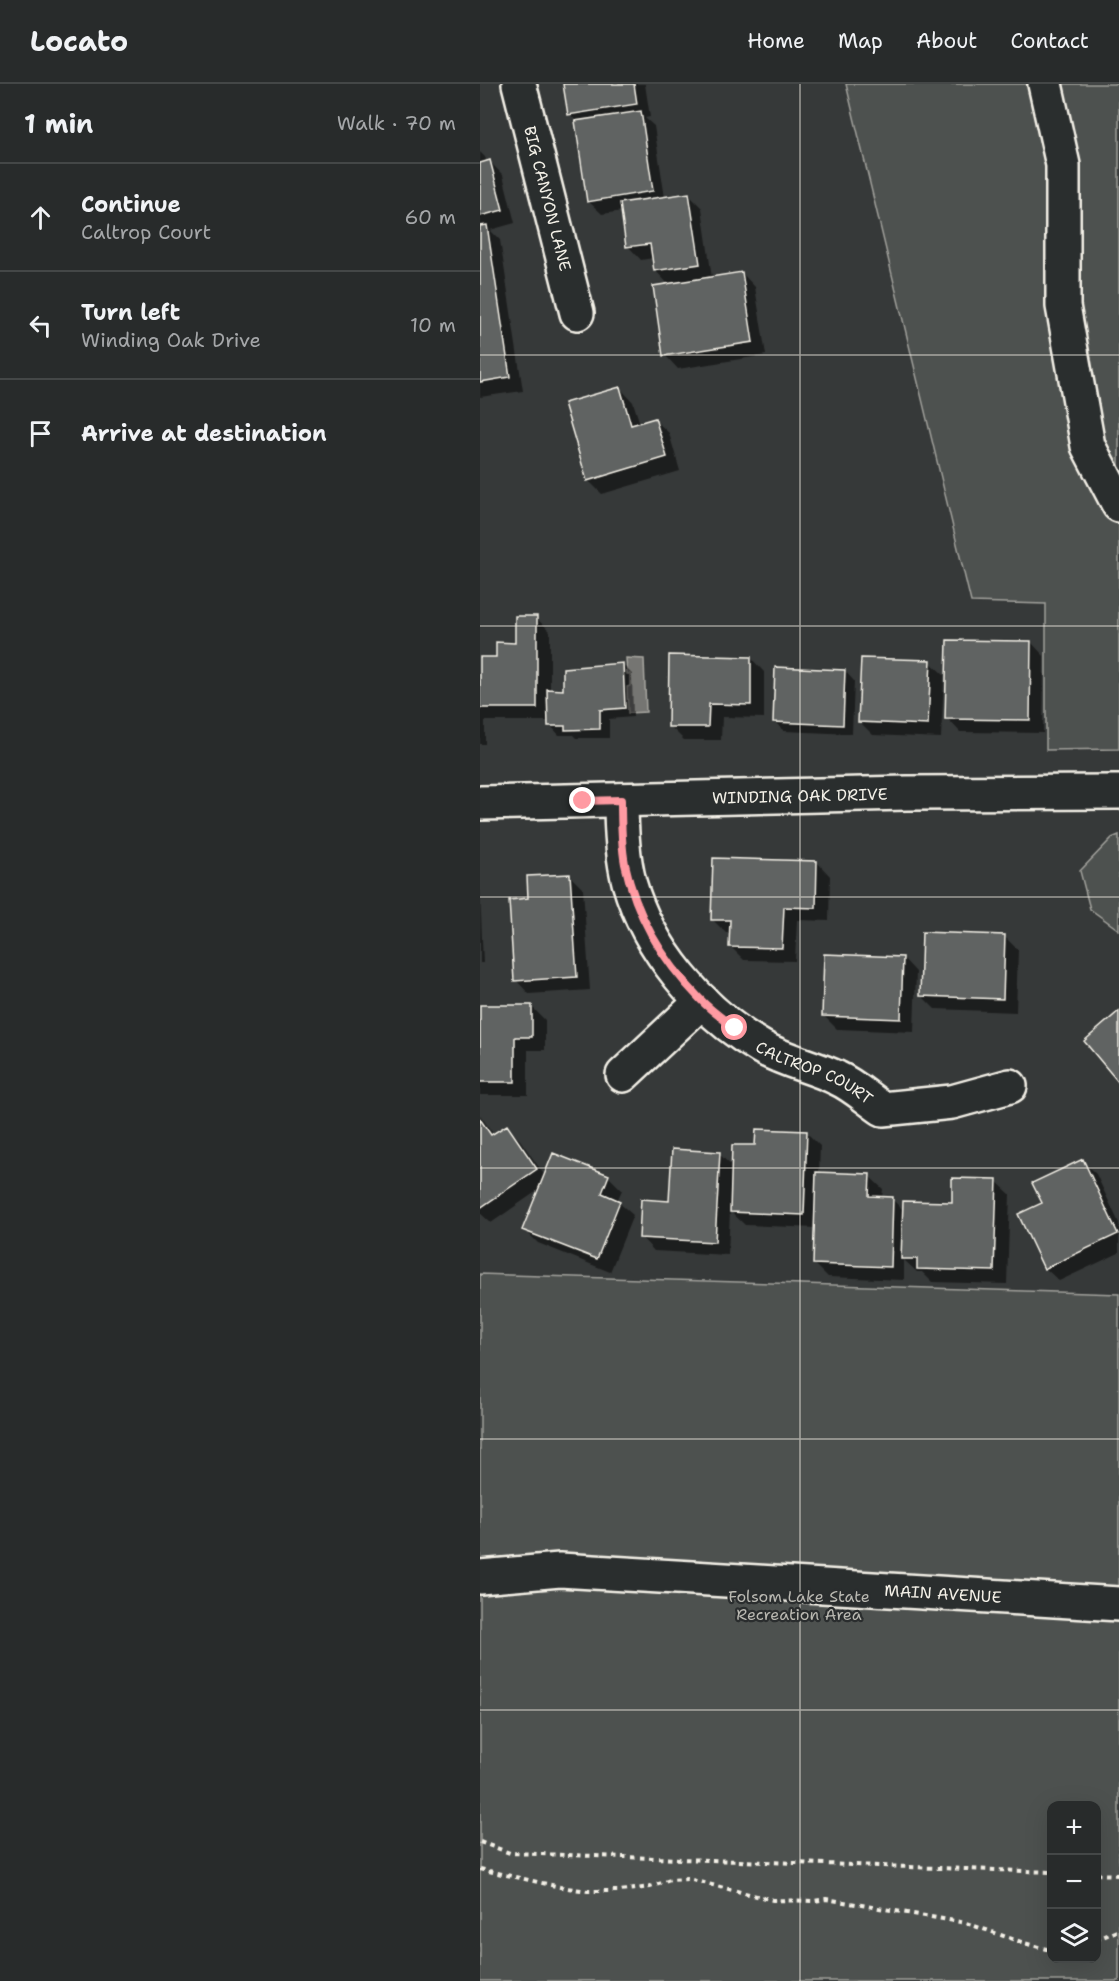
<!DOCTYPE html>
<meta charset="utf-8">
<style>
:root{--surface:#282b2b;--page:#343737;--text:#f1f3f6;--muted:#a5a7a9;--line:#444747}
body{margin:0;font-family:"Shantell Sans",sans-serif;background:var(--page);color:var(--text)}
.controls{position:absolute;right:18px;bottom:18px;display:grid;overflow:hidden;border-radius:12px;box-shadow:0 6px 24px #0002}
.controls button{width:54px;height:54px;display:grid;place-items:center;padding:0;border:0;border-bottom:2px solid var(--line);background:var(--surface);color:var(--text);font:30px sans-serif}
.stop{position:absolute;width:18px;height:18px;margin:-14px;border:4px solid #ff9aa2;border-radius:50%;background:#fff}
.stop.end{background:#ff9aa2;border-color:#fff;box-shadow:0 2px 6px #0008}
.list{margin:0;padding:0;list-style:none}
h2{display:flex;justify-content:space-between;align-items:center;height:78px;margin:0;padding:0 24px;font-size:26px}
h2 small{font-size:20px;font-weight:400;color:var(--muted)}
.list li{display:grid;grid-template-columns:39px 1fr auto;gap:18px;align-items:center;box-sizing:border-box;height:108px;padding:0 24px;border-top:2px solid var(--line)}
.list b{display:block;font-size:22px;white-space:nowrap}
.list p{margin:0;font-size:20px;white-space:nowrap;color:var(--muted)}
.list em{font-size:20px;font-style:normal;color:var(--muted)}
.icon{flex:none;width:33px;height:33px;fill:none;stroke:currentColor;stroke-width:2;stroke-linecap:round;stroke-linejoin:round}
.map{position:relative;flex:none;width:639px;height:1897px;overflow:hidden}
header{display:flex;align-items:center;gap:36px;box-sizing:border-box;height:84px;padding:0 30px;background:var(--surface);border-bottom:2px solid var(--line)}
header strong{font-size:28px}
nav{display:flex;gap:33px;margin-inline-start:auto;font-size:21px}
main{display:flex}
aside{flex:1;background:var(--surface)}
.map>svg:first-child{display:block}
.green{fill:#4e514f;stroke:#a1a19c;stroke-width:1.5;fill-rule:evenodd}
.water{fill:#757572;stroke:#a8a7a1;stroke-width:1.5}
.shadow{fill:#0007}
.building{fill:#616362;stroke:#f4f1e8;stroke-width:1.5}
.lines{fill:none;stroke-linecap:round;stroke-linejoin:round}
.minor-casing{stroke:#f4f1e8;stroke-width:38}
.path{stroke:#f4f1e8;stroke-width:4;stroke-dasharray:4.5 4.5;stroke-linecap:butt}
.minor{stroke:#2a2d2e;stroke-width:33}
.route{stroke:#ff9aa2;stroke-width:8}
.grid{fill:none;stroke:#f4f1e8;stroke-width:1.5;stroke-opacity:0.55}
.labels{text-anchor:middle;stroke-width:4.5;stroke-linejoin:round;paint-order:stroke}
.street-label{font-size:16px;fill:#f4f1e8;stroke:#2a2d2e}
.park-label{font-size:16px;fill:#bab9b2;stroke:#2a2d2e}
</style>
<header>
<strong>Locato</strong>
<nav><a>Home</a><a>Map</a><a>About</a><a>Contact</a></nav>
</header>
<main>
<aside>
<h2>1 min<small>Walk · 70 m</small></h2>
<ul class="list">
<li><svg class="icon" aria-label="ahead" viewBox="0 0 24 24"><path d="M12 20V5M6 11l6-6 6 6"/></svg><div><b>Continue</b><p>Caltrop Court</p></div><em>60 m</em></li>
<li><svg class="icon" aria-label="left" viewBox="0 0 24 24"><path d="M17 20v-9H6M10 6l-5 5 5 5"/></svg><div><b>Turn left</b><p>Winding Oak Drive</p></div><em>10 m</em></li>
<li><svg class="icon" aria-label="arrive" viewBox="0 0 24 24"><path d="M6 21V4h12l-3 4 3 4H6"/></svg><div><b>Arrive at destination</b></div></li>
</ul>
</aside>
<div class="map">
<svg width="639" height="1897" viewBox="0 0 639 1897">
<rect width="100%" height="100%" fill="#363939"/>
<filter id="ink" filterUnits="userSpaceOnUse"><feTurbulence type="fractalNoise" baseFrequency=".0167" numOctaves="2"/><feDisplacementMap in="SourceGraphic" scale="12" xChannelSelector="R" yChannelSelector="G"/><feConvolveMatrix kernelMatrix="1 2 1 2 8 2 1 2 1" color-interpolation-filters="sRGB"/></filter>
<g filter="url(#ink)">
<path class="green" d="M366,0H639V665L566,666V520L491,518Z
M639,751V846L610,825L600,787L632,754Z
M0,1190L639,1210V1897H0ZM572,1722H616V1874H572Z"/>
<path class="water" d="M146,574L164,575L166,628L148,629L147,603L150,602V590H147Z"/>
<path class="shadow" d="M85,0H165L170,33L165,34L174,42L185,114L209,111L222,124L232,194L262,189L275,203L286,271L198,285L185,271L189,201L175,186L173,174L161,176L148,162L143,127L122,130L108,117L96,37L90,30Z
M0,68L5,73L7,79L10,78L23,91L35,139L10,146L20,156L43,307L0,313Z
M140,304L153,318L160,340L175,336L189,349L200,387L122,410L108,396Z
M56,534L70,547V607L85,608L143,581L152,590L153,633L129,635V654H96L93,651H79L70,641V637H5V660H0V575H18L36,560Z
M551,558L564,572L563,649L480,648L467,634Z
M271,574L284,588V634L242,633L241,656H204L190,642Z
M450,578L464,591L461,654L393,651L380,638Z
M365,587L374,597L372,650L304,647L295,638Z
M337,778L350,792L349,837L317,836L315,877L264,876L250,862L251,849H246L233,836Z
M90,792L103,805L110,906L49,910L36,896L50,816Z
M0,804L3,879H0Z
M524,852L538,866L536,928L455,925L442,912Z
M423,874L436,888L434,948L357,945L343,931Z
M0,923H52L65,936V966H48V1011H0Z
M0,1031L14,1051L27,1043L40,1056L65,1092H128L142,1106L137,1117L153,1131L130,1188L58,1159L44,1145L60,1105L11,1139L0,1129Z
M327,1049L340,1062L339,1090L389,1092L403,1105L402,1114L412,1115L424,1127L473,1120L516,1097L530,1110L527,1200L452,1198L442,1188H437L424,1176V1196L348,1193L335,1180L336,1144L265,1141L250,1127L248,1171L174,1167L161,1153L190,1118L239,1070L253,1083L277,1063Z
M602,1077L616,1090L639,1139V1169L579,1197L565,1184L564,1120Z"/>
<path class="building" d="M83,0H154L157,20L88,31Z
M161,27L173,107L107,118L95,37Z
M10,76L23,126L0,132V79Z
M209,109L220,180L174,187L170,160L146,163L140,119Z
M7,141L30,293L0,298V142Z
M262,188L273,258L183,272L173,202Z
M140,303L151,341L175,334L187,373L107,397L84,319Z
M35,532H57V624H0V573H16V558L35,559Z
M467,556L551,557L550,636L465,635Z
M189,571L271,573V621L229,620L228,643H188Z
M381,574L451,576L448,641L378,638Z
M143,579L145,624L120,626V645L85,646V642H68L67,605L83,606V584Z
M295,583L365,586L363,641L293,638Z
M233,774L337,777L336,824L304,823L302,864L249,863L250,836H231Z
M90,790L97,893L34,897L29,816L48,814L47,792Z
M442,848L525,851L523,915L440,912Z
M344,870L423,873L421,935L342,932Z
M0,921H52V953H35V998H0Z
M639,927V999L604,957Z
M0,1035L11,1051L27,1041L57,1085L0,1124Z
M276,1045L327,1047L324,1131L250,1128L252,1061H275Z
M192,1065L240,1068L235,1158L159,1154L161,1115L189,1117Z
M73,1069L129,1091L122,1109L140,1117L117,1175L42,1146Z
M603,1075L638,1150L564,1185L538,1130L562,1119L552,1099Z
M336,1088L390,1090L389,1112L413,1113L411,1183L333,1180Z
M472,1094L517,1095L514,1187L437,1185V1175H421L423,1117L472,1118Z"/>
<g class="lines">
<g class="minor-casing">
<g id="minor">
<path id="s1" d="M39,0L97,229"/>
<path d="M565,0L583,81V222L608,362L639,421"/>
<path id="s2" d="M141,716C141,744 142,771 149,798C168,865 221,928 281,963C305,977 332,982 357,994C373,1001 388,1015 403,1025L472,1018L530,1002"/>
<path id="s3" d="M0,719L427,709L639,708"/>
<path d="M143,991L222,917"/>
<path id="s4" d="M0,1493L80,1486L639,1520"/>
</g>
</g>
<path class="path" d="M0,1758L30,1769L572,1788
M0,1785L80,1803L108,1807H140L170,1803L190,1796L208,1795L293,1816L334,1817L346,1815L486,1839L544,1859L566,1865L572,1864
M616,1790L639,1791
M616,1856L639,1846"/>
<use href="#minor" class="minor"/>
</g>
</g>
<g class="lines" filter="url(#ink)">
<path class="route" d="M103,717L141,716C141,737 141,759 145,780C156,832 183,877 220,915C230,926 243,935 255,944"/>
</g>
<path class="grid" d="M320,0V1897M0,271H639M0,542H639M0,813H639M0,1084H639M0,1355H639M0,1626H639"/>
<g class="labels">
<g class="street-label">
<text dy="6" stroke="none"><textPath href="#s1" startOffset="118">BIG CANYON LANE</textPath></text>
<text dy="6" stroke="none"><textPath href="#s3" startOffset="320">WINDING OAK DRIVE</textPath></text>
<text dy="6" stroke="none"><textPath href="#s2" startOffset="358">CALTROP COURT</textPath></text>
<text dy="6" stroke="none"><textPath href="#s4" startOffset="464">MAIN AVENUE</textPath></text>
</g>
<g class="park-label">
<text x="319" y="1518">Folsom Lake State<tspan x="319" dy="18">Recreation Area</tspan></text>
</g>
</g>
</svg>
<div class="controls">
<button>+</button>
<button>−</button>
<button><svg class="icon" aria-label="layers" viewBox="0 0 24 24"><path d="M12 4l9 5-9 5-9-5zM3 14l9 5 9-5"/></svg></button>
</div>
<div class="stop" style="left:255px;top:944px"></div>
<div class="stop end" style="left:103px;top:717px"></div>
</div>
</main>
